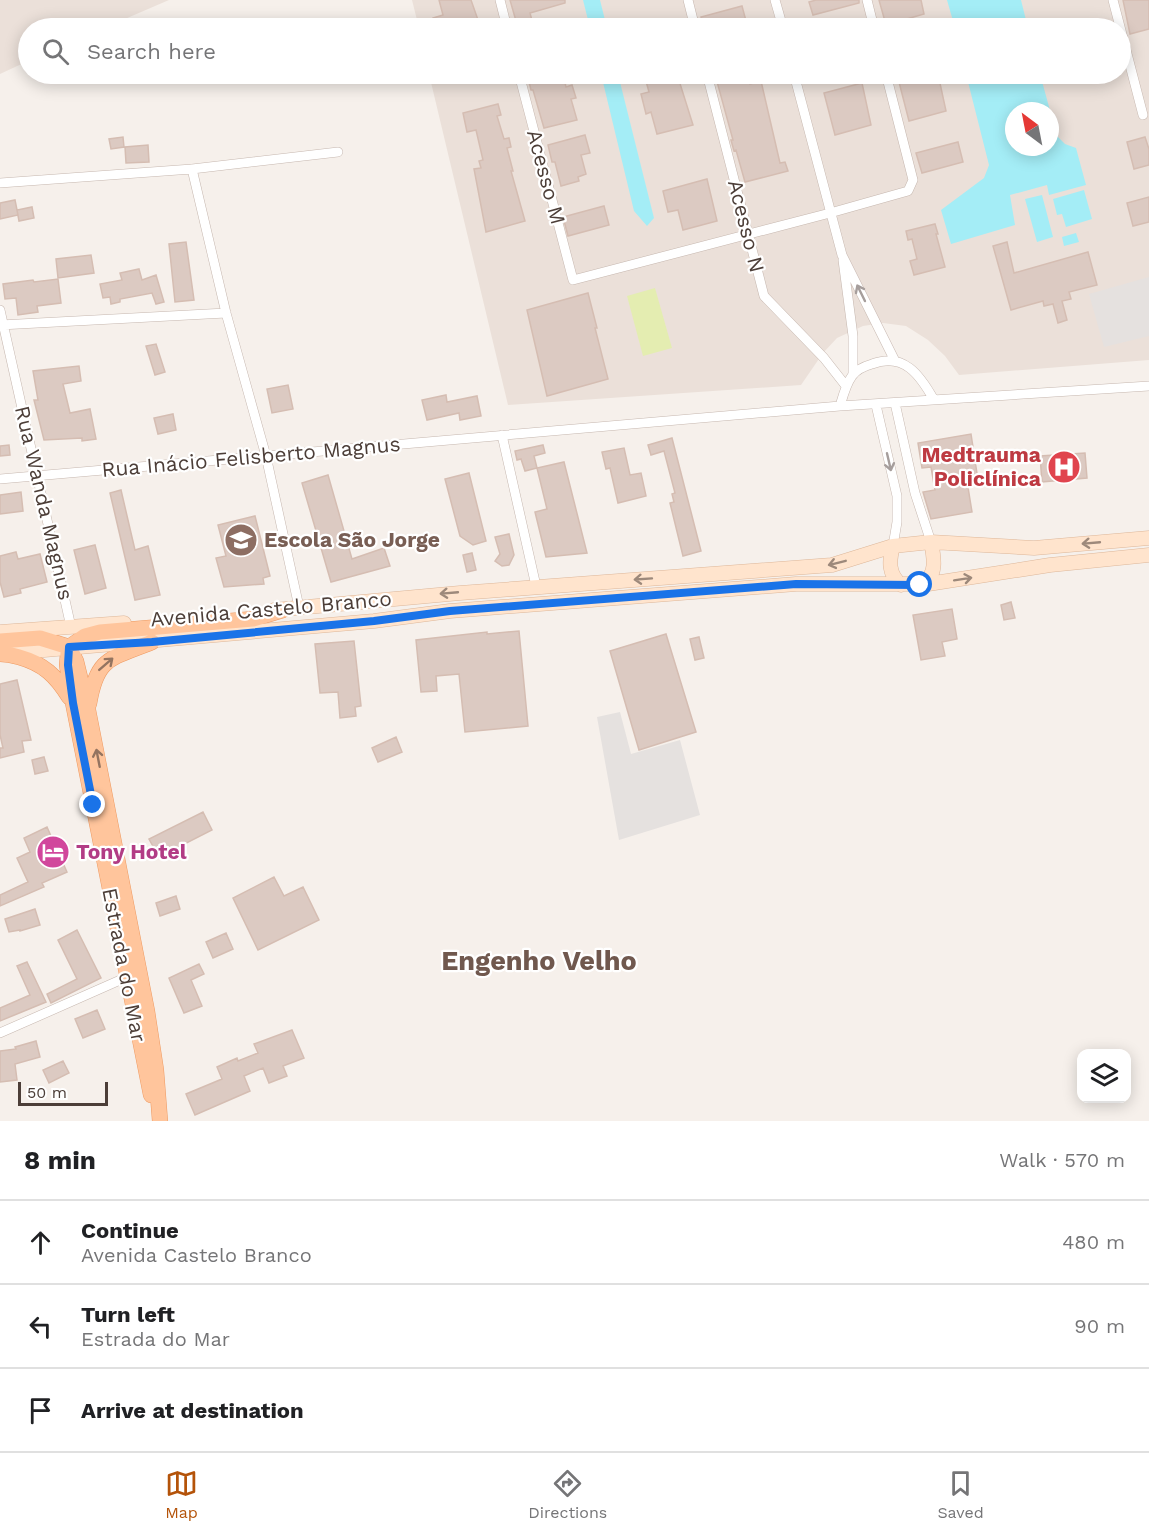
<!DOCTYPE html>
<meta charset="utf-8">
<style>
:root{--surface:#fff;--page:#f6f6f6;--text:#202124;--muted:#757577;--line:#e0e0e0;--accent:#b45309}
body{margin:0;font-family:"Work Sans",sans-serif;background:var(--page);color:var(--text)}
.controls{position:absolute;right:18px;bottom:18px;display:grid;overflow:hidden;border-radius:12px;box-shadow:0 3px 15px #0003}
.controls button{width:54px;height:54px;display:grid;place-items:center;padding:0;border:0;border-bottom:2px solid var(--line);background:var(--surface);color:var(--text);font:30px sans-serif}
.compass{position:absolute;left:1005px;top:102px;width:54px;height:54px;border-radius:50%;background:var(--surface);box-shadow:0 3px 15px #0003;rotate:328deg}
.scale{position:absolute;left:18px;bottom:15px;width:90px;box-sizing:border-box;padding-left:6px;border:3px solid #4c3e38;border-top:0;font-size:16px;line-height:21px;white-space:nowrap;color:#4c3e38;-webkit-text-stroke:4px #fff;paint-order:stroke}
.stop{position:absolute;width:18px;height:18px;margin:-14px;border:4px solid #1a73e8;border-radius:50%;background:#fff}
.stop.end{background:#1a73e8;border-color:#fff;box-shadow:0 2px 6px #0008}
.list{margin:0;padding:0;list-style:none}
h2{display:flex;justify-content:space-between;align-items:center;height:78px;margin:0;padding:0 24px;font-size:26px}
h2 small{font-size:20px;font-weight:400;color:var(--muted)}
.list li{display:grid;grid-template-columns:39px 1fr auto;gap:18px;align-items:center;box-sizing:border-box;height:84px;padding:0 24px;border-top:2px solid var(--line)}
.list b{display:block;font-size:22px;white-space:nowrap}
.list p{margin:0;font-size:20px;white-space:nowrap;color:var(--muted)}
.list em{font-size:20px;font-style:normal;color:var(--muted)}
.icon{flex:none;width:33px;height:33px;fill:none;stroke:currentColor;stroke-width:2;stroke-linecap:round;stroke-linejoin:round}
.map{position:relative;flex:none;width:1149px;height:1121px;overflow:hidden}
.search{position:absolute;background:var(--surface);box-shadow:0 3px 15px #0003;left:18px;right:18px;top:18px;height:66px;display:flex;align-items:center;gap:15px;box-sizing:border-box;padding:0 21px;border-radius:33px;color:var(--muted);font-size:22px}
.sheet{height:330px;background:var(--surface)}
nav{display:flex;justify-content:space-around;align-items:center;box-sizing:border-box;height:84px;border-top:2px solid var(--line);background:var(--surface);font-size:16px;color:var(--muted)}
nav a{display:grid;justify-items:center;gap:3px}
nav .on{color:var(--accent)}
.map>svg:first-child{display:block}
.residential{fill:#ebe0d9;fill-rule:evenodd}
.green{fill:#e4edb1}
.parking{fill:#e5e1df}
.water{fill:#a4edf6;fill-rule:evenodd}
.building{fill:#dccac2;stroke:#d5bdb2;stroke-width:1.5}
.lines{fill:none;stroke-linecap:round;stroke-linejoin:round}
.street-casing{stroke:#c6b7af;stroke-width:10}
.secondary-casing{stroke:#ddb79a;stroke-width:15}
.primary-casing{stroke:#ee9a62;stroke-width:16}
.street{stroke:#fff;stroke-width:9}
.secondary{stroke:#ffe4cd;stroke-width:14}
.primary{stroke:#ffc59c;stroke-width:15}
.oneway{stroke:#a69e9c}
.oneway2{stroke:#9d897b}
.oneway3{stroke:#947460}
.route{stroke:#1a73e8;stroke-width:8}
.labels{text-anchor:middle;stroke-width:4.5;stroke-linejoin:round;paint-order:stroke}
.street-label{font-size:21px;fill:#4c3e38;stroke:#fff}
.health-label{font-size:21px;font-weight:bold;fill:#be3a42;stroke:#fff;text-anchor:end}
.education-label{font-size:21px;font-weight:bold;fill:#785e54;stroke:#fff;text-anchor:start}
.hotel-label{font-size:21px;font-weight:bold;fill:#b23c85;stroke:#fff;text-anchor:start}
.district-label{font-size:27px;font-weight:bold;fill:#70584e;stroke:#fff}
</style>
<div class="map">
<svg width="1149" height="1121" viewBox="0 0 1149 1121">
<rect width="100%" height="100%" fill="#f6f0eb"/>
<path class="residential" d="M0,0H169L104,28H28V61L0,74Z
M412,0H1149V360L959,375L945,356L928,340L906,326L883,323L863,326L837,338L823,353L801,385L508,405L429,74H1120V28H419ZM1014,111H1050V147H1014Z"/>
<path class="green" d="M655,288L672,348L643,356L627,296Z"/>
<path class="parking" d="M1149,277V336L1104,347L1089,294Z
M620,712L631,754L680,740L700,815L619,840L597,717Z"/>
<path class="water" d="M583,0H600L607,28H590Z
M947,0H1021L1028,28H955Z
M601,74H618L654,218L647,226L634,211Z
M966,74H1040L1057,136L1065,144L1076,148L1086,185L1049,195L1047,185L1010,195L1015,225L951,244L941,210L984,178L989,165ZM1014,111H1050V147H1014Z
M1084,190L1092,219L1066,227L1062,214L1057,215L1053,199Z
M1042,195L1053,237L1037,242L1025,199Z
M1076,233L1079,242L1064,246L1062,237Z"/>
<path class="building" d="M439,0H471L478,20L470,22L472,28H436L433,18L443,15Z
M510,0H565V3L530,13L534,28H518Z
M816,0H859V3L813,15L809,2Z
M879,0H921L924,14L886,25Z
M1123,0H1149V29L1130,34Z
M742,6L746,21L736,23L738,28H704L701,17Z
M527,74H563L566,87L572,85L576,98L571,99L577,120L544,128L533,90H531Z
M644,74H677L693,125L657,134L651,112L646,114L641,94L649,92Z
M719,74H748L750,84L761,81L780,163L785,162L788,171L745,182L736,150L734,151L731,140H733L716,78L720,76Z
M931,74H938L946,111L909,121L899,82Z
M862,83L871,125L835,135L824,93Z
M498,104L501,115L497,116L504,139L509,138L511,147L507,148L513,171H511L525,221L486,232L474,169L481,168L479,161L483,160L476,130L467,132L463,113Z
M585,135L590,153L581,155L586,174L578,177L579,181L561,186L555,162H552L548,145Z
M123,137L124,147L111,149L109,139Z
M1145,137L1149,149V165L1134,169L1127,142Z
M958,142L963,162L922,173L916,153Z
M148,145L149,162L126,163L125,147Z
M707,179L717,221L683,230L678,210L668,212L663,191Z
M1149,197V222L1133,226L1127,203Z
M15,200L18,215L0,219V203Z
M604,206L609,225L568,236L563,217Z
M32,207L34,218L19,221L17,210Z
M935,224L938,234H936L945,267L914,275L910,261L917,259L912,239L908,240L906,231Z
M186,242L194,300L175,302L169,244Z
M1007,242L1014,273L1088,252L1097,285L1069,292L1071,299L1062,301L1067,320L1058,323L1053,304L1044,306L1043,301L1011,310L993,246Z
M91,255L94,273L58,278L56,259Z
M139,269L142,280L156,275L164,302L156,304L152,293L120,299V302L111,304L110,297L103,298L100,284L122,280L120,273Z
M58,279L61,303L37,306L38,312L18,315L16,298L5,299L3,284L33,280L34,282Z
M588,293L597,328H595L608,379L547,396L527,310Z
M156,344L165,372L155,375L146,346Z
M79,366L81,381L63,384L70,413L90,409L96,439L82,441V438L44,440L34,400H38L33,371Z
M288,385L293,409L272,413L267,389Z
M446,395L447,402L477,396L481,416L460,420L459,413L427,420L422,400Z
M173,414L176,430L158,434L154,418Z
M971,434L978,480L967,481L972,512L931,519L923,492L935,490L931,467L922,468L918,443Z
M672,438L701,551L683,556L670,503L674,502L672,494L675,493L664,451L651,455L648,445Z
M9,445L10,455L0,456V446Z
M543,445L545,453L534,456L537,468L525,471L521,459L517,460L515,451Z
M624,448L630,475L641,473L646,496L618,503L610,468L606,469L602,452Z
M1085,453L1087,478L1042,482L1040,456Z
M564,462L587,553L546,557L535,512L547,509L537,468Z
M469,473L486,541L473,545L460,536L445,479Z
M328,475L352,559L384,548L390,566L331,582L302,483Z
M121,490L135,550L148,546L160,595L135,600L110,493Z
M21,492L23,511L0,514V495Z
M255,516L270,576L263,578L264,584L224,587L216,558L226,556L218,525Z
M509,534L514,555L509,565L502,566L495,561L500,554L495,537Z
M95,545L106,588L85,594L74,550Z
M16,552L18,559L40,554L47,582L20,589L21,593L4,597L0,582V556Z
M472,553L476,570L467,572L463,555Z
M1011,602L1015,618L1004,620L1001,605Z
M952,609L957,639L942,642L945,656L921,660L913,615Z
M519,631L528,726L465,732L459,674L436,676L437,691L421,692L416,640L487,632V634Z
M666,634L696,732L639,750L610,651Z
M699,637L704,658L695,660L690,639Z
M354,641L361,706L355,707L356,716L340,718L338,692L320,693L315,644Z
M17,680L31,740L22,741L24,752L0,758V748H3L0,735V684Z
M396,737L402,752L378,762L372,748Z
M44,757L48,771L35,774L32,760Z
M203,812L212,830L159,857L149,839Z
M47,827L67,872L42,883L44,887L0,906V895L28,882L17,858L30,852L24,838Z
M274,877L284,896L303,887L319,920L258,950L233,898Z
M176,896L180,909L160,916L156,903Z
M35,909L40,925L20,931V930L9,932L5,919Z
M77,930L101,978L51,1003L47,994L77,979L58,940Z
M226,933L233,949L213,958L206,942Z
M27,962L46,1002L0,1021V1008L30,995L17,966Z
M199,964L204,974L191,980L202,1006L184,1013L169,978Z
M97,1010L105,1029L83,1038L75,1019Z
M292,1030L304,1058L283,1066L287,1076L269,1083L263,1068L244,1076L250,1091L195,1115L186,1094L222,1079L217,1067L237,1058L238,1061L258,1053L254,1044Z
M36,1041L40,1057L15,1064L17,1080L0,1082V1051L16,1049L15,1047Z
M63,1061L69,1073L49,1083L43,1070Z"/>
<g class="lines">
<g class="street-casing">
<path id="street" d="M500,0L507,28
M688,0L695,28
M775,0L783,28
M867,0L874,28
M1113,0L1143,115
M519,74L573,280L830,213L908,191L913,180L886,74
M707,74L764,296L824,358L846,386
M794,74L842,255L895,361
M192,169L226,313L266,456L299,607
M0,183L192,169L338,152
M843,260L853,336V374
M0,310L71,627
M0,325L226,313
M895,403L915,493L931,542
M876,405L897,496V522L893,546
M840,406C843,396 846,384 852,376C857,369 865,366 872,364C904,352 920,375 934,400
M502,435L536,586
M0,479L840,406L1149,386
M0,1033L127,977"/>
</g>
<g class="secondary-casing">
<path id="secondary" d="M893,546C889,561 888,574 901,585
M921,584C938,577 934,557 931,542
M274,610L460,593L832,565L893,546L931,542L1034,548L1149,538
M0,632L124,623
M10,653L374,621L450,611L796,584H928L1050,565L1149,555"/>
</g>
<g class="primary-casing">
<path id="primary" d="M0,641L40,638L69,647
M69,647L76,661L88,710L147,1011L156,1070L160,1121
M69,647L85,636L100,632L253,619L283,610
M68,653L67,665L73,703L151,1095
M0,654C7,654 12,655 19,657C44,664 56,676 69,697
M89,704C97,656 111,659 152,642"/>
</g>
<use href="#street" class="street"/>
<use href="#secondary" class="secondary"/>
<use href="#primary" class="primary"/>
</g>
<defs><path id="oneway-shaft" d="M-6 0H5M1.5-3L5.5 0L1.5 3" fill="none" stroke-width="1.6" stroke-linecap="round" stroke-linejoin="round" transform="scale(1.5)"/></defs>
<g class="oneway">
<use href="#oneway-shaft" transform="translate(861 293) rotate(-116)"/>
<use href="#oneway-shaft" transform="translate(889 462) rotate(77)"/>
</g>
<g class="oneway2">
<use href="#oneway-shaft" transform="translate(1091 543) rotate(175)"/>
<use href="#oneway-shaft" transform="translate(837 563) rotate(166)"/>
<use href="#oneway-shaft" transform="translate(643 579) rotate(176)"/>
<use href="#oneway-shaft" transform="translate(963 579) rotate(-9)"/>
<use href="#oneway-shaft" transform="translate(449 593) rotate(175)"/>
</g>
<g class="oneway3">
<use href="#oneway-shaft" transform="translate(106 664) rotate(-41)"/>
<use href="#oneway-shaft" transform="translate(98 758) rotate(-101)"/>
</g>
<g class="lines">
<path class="route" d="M93,805L73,703L68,665L69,647L152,642L374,621L450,611L796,584L920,585"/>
</g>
<defs>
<g id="hospital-disc" transform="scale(1.725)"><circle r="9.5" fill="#e0444e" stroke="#fff"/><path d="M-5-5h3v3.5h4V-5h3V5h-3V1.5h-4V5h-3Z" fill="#fff"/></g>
<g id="school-disc" transform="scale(1.725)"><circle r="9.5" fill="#8d6e63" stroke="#fff"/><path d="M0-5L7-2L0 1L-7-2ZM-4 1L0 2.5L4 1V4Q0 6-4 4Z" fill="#fff"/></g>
<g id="hotel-disc" transform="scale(1.725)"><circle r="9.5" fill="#d1479c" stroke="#fff"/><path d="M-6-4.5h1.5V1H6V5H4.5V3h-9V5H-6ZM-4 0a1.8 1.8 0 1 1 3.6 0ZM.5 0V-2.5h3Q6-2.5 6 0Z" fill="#fff"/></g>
</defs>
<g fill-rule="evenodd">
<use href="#hospital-disc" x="1064" y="467"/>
<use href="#school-disc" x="241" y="540"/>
<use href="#hotel-disc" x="53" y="852"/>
</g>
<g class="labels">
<g class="street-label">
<text transform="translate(546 177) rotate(75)" y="7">Acesso M</text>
<text transform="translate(746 226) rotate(76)" y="7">Acesso N</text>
<text transform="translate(251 457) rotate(-5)" y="7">Rua Inácio Felisberto Magnus</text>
<text transform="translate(44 503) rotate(77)" y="7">Rua Wanda Magnus</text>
<text transform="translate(271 609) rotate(-5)" y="7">Avenida Castelo Branco</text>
<text transform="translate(124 965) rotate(79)" y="7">Estrada do Mar</text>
</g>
<g class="health-label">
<text x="1041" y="462">Medtrauma<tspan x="1041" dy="24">Policlínica</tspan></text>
</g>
<g class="education-label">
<text x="264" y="547">Escola São Jorge</text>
</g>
<g class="hotel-label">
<text x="76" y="859">Tony Hotel</text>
</g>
<g class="district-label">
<text x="539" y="970">Engenho Velho</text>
</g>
</g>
</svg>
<div class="controls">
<button><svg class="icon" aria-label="layers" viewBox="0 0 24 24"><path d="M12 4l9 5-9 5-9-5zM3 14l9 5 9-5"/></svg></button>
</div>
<svg class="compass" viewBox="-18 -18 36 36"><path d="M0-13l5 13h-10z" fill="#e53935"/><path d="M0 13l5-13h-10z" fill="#757577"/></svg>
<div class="scale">50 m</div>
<div class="stop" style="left:920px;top:585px"></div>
<div class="stop end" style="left:93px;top:805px"></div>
<div class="search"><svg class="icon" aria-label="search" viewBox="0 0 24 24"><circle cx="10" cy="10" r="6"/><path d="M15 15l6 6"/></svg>Search here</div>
</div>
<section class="sheet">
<h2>8 min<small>Walk · 570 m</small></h2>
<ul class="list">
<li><svg class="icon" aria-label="ahead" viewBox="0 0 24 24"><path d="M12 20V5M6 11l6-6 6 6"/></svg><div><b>Continue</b><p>Avenida Castelo Branco</p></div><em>480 m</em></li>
<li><svg class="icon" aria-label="left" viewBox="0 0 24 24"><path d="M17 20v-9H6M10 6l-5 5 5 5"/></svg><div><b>Turn left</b><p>Estrada do Mar</p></div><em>90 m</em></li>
<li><svg class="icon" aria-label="arrive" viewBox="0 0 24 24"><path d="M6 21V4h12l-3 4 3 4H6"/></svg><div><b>Arrive at destination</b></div></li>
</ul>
</section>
<nav>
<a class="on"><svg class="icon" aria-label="map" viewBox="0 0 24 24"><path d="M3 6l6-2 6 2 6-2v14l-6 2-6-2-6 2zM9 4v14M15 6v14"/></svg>Map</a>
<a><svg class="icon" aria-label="directions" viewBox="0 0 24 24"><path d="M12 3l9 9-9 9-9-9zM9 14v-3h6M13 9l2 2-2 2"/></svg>Directions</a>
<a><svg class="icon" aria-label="saved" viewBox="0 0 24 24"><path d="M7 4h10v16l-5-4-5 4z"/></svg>Saved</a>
</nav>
